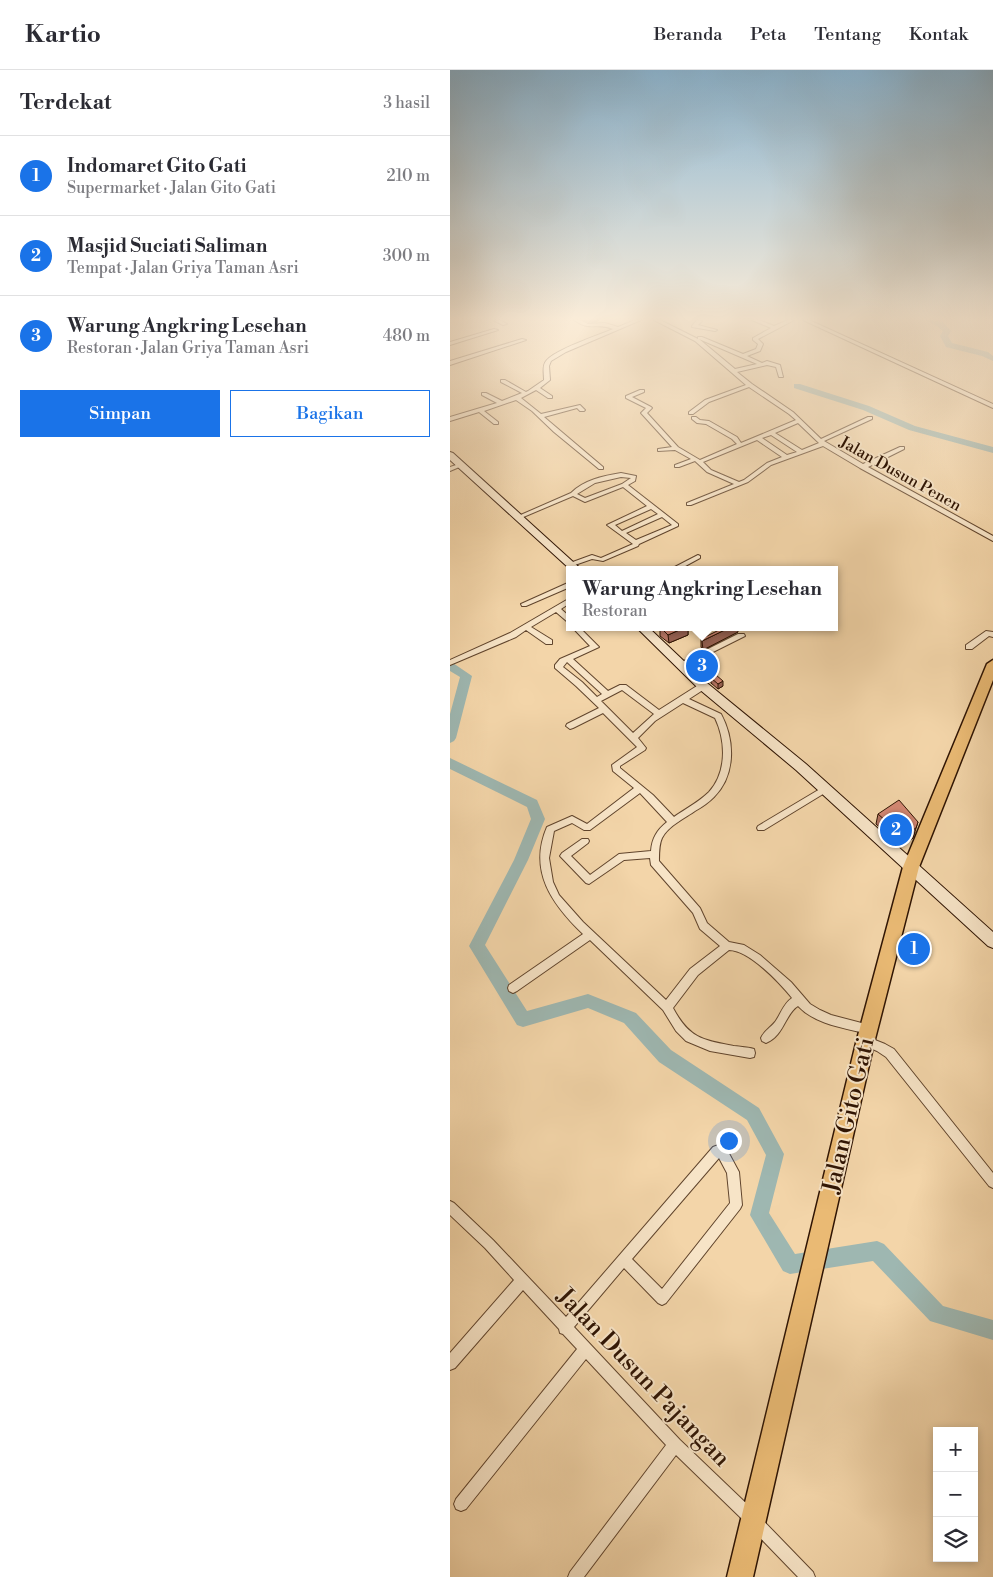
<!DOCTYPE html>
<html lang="id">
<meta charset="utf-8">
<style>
:root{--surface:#fff;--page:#f7f7f7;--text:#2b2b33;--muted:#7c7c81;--line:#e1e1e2;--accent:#1a73e8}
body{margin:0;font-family:"Libre Bodoni",serif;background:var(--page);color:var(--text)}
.controls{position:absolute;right:15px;bottom:15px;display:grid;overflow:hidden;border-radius:0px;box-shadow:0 2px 8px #0003}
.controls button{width:45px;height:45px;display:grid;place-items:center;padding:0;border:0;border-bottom:1px solid var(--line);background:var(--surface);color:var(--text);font:25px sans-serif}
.you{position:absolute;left:278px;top:1070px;width:18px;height:18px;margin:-12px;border:4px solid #fff;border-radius:50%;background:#1a73e8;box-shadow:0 0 0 8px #1a73e833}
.badge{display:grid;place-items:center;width:32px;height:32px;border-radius:50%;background:var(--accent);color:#fff;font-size:16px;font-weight:700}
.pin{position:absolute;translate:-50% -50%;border:2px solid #fff;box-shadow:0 1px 5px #0006}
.popup{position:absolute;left:116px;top:496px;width:272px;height:65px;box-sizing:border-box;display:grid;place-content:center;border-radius:0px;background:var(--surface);filter:drop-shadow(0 1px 4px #0005);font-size:16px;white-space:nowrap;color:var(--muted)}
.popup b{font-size:19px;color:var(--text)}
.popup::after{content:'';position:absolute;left:50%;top:100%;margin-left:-10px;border:10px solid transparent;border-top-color:var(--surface)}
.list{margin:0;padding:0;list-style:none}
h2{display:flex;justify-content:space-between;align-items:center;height:65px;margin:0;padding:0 20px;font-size:21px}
h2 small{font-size:16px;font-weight:400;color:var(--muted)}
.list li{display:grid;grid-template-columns:32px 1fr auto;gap:15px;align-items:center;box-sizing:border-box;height:80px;padding:0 20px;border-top:1px solid var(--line)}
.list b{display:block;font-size:19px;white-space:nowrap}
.list p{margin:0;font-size:16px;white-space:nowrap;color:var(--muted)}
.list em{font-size:16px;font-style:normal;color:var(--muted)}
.actions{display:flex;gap:10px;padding:15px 20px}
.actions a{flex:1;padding:11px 0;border:1px solid var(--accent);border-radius:0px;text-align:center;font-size:18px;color:var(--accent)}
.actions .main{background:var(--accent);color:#fff}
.icon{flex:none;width:28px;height:28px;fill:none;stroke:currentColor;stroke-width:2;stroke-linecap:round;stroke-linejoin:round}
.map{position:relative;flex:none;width:543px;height:1507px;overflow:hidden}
header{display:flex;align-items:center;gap:30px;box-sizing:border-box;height:70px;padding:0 25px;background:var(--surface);border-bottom:1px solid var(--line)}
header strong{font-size:24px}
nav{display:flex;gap:28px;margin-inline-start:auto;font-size:18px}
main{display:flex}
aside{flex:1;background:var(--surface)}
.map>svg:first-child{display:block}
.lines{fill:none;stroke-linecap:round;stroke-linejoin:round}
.river{fill:#9eb7b1;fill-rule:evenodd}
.street-casing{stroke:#60442c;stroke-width:2}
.secondary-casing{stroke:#2f1403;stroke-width:2}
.primary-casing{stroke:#2f1403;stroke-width:3}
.street{fill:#f7e4c7;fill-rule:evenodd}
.secondary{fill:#f7e4c7;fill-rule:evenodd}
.primary{fill:#eaba74;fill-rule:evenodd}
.wall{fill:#b87665;stroke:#2f1403}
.shaded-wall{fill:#966052;stroke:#2f1403}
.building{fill:#d68975;stroke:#2f1403}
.labels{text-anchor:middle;stroke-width:4;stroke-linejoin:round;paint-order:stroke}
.far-street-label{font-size:16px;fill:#2f1403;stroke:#f7e4c7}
.near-street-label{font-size:24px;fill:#2f1403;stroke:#f7e4c7}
</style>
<header>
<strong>Kartio</strong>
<nav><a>Beranda</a><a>Peta</a><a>Tentang</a><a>Kontak</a></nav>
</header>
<main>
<aside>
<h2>Terdekat<small>3 hasil</small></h2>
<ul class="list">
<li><span class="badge">1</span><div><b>Indomaret Gito Gati</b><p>Supermarket · Jalan Gito Gati</p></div><em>210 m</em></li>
<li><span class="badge">2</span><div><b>Masjid Suciati Saliman</b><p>Tempat · Jalan Griya Taman Asri</p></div><em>300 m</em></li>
<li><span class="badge">3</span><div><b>Warung Angkring Lesehan</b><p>Restoran · Jalan Griya Taman Asri</p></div><em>480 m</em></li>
</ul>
<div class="actions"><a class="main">Simpan</a><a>Bagikan</a></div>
</aside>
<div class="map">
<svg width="543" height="1507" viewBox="0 0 543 1507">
<rect width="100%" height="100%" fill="#f3d5a9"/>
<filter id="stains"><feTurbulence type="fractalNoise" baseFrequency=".004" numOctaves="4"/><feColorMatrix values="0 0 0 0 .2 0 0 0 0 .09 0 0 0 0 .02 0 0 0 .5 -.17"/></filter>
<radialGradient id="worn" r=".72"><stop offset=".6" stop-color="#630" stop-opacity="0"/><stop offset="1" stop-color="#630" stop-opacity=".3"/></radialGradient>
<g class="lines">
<path class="river" d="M476,250L493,252L501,261L498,266L502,273L538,282L543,286V291L532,286L496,277L490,266L493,261L487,256Z
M344,314H350L419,336L465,356L543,377V383L459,360L413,340L344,318Z
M0,591L22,606L6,668L4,671L0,673V644L10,607L0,601Z
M0,688L87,730L95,749L78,790L35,875L77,941L138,924L186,943L221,980L309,1038L334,1084L319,1143L345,1184L427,1171L434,1174L493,1236L543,1250V1270L480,1251L423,1191L340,1204L333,1201L300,1145L316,1085L297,1050L209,992L174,953L138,938L73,957L67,955L19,876L64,790L81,749L77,737L0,699Z"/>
<g class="street-casing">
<path id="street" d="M43,250H50L57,254L53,255Z
M124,250H130L138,254L155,253L168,257L185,250H191L116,282L101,291L99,296L100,310L90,318L102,326V328H98L86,320L71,328L91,344L130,335L135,340L134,341H130L127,338L94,347L153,397V399H149L104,362L82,341L66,330L34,341L48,352V354H44L29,342L0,351V347L47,333L32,325V323H36L52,331L72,323L51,312V310H55L76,322L78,321L94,310C94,303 92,296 96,291C104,280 149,265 163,259C146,252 141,262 124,250Z
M204,250H210L248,269V267H252L293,284L306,279L308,274L303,270V268L321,258L302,250H309L324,256L338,250H344L308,269L313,274L310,281L297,286L312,293L317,291L330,295L333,307H329L326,297L317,295L287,302L302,314L343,342L371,369L418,347H422V349L374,371L413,394L450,377H454V379L418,397L543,466V471L410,398L373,376L321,395L298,412L241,435H237V433L284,414L257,402L245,391L229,397H225V395L241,389L225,380L208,381V379L222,377L191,343L196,338L176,328V326L190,320H194V322L182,327L201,337L202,338L197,343L228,377L250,390L287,374L282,369L256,354L247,353L242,349V347H246L250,350L259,351L287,367L291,373L346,350L339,344L299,317L259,332L243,344H239V342L255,330L296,315L245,271ZM249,269L307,294L285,299ZM348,353L369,373L352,380L325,363ZM321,365L347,382L337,385L312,368ZM307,370L332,387L317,393L294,410L289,412L261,400L253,392Z
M247,250L252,251L248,255L267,260L265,261L242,257V256Z
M353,250H359L543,334V338Z
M44,259L48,260L0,275V272Z
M72,269L76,270L0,295V291Z
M9,394L14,395L0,401V397Z
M171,403L186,406L185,411L178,415L228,454V456L189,474L188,476L153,491L142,489L122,496L119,494L120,493L142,485L151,488L183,474L157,455L197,436L173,417L135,432L123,426L71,448L66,447L121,423C134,410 153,406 171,403ZM171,407L181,408L172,414L135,428L127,424L145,413ZM201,439L208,444L172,461L165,455ZM212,447L222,455L186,470L176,463Z
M248,485L250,486V488L228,500H219Z
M120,512V517L76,536H72L71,534Z
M120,528V533L111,539L120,547V554L106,542L81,557L102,570V574H96L76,560L66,567L0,595V590L60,563Z
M122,557H129L149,577L123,589L158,621L170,615H176L209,640L250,614H256L257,616L256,618L239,629L271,644C285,670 286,705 264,727C258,733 252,737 245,741C235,748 218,756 212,768C209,774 209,784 209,791L250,838L257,853L279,872L294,875L310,885L341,912L360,934L370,940L381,945L423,956L424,959L423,962L419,964C395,958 366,955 348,936C335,944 334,966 316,973L312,971L311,968C314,961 320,958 325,952C331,944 333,934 342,928C330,913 299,880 279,880L248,905L223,938C239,968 252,970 284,976C291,977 297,977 304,979L305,983L304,987L300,988L260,981L236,971L226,961L213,940L140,870L67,921L63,923L59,921L58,918L59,915L133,864C102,834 78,801 97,757L122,746L137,754L184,718L163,701L162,695L187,677L153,643L123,658L120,659L116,656L117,654L149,638L126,616L105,598V595L110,589L140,576ZM117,592L152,624L147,627L132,612L113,597ZM172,620L204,644L183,663L151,631ZM233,633L265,648C276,671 277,702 259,722C249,732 235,739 224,747L203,725L170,698V696L195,680L196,678L188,668L205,651ZM190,723L217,752C207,760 202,768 201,781L169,784L140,805L121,786L138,773L139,771L138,769H132L112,783L110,786L136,813L139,814L174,790L200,788L201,795L243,843L250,859L270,876L240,899L216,930L133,852L109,825L103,812L99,788L104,761L122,753L134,760H140Z
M536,561L543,562V567L539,566L522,579H516V575Z
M288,564H294L295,566L235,596H232L228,594Z
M375,716L378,717L379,719L378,721L314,760H308L307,758L308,756Z
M415,966L435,974L444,979L543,1103V1118L539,1116L436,987L427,981L411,974L410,971L411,968Z
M271,1074L275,1076L289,1102L292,1135L290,1139L216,1233L212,1235L208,1233L174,1198L124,1257L230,1370L300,1437L363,1502L365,1507H348L290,1447L226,1385L134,1507H118L120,1502L216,1375L136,1289L16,1439L11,1441L6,1439L4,1434L6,1429L127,1279L113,1264L110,1263L109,1259L73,1220L5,1298L0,1300V1283L64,1210L35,1178L0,1145V1131L4,1133L43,1170L116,1247L263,1077ZM269,1088L277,1103L280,1133L212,1219L182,1189Z"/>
</g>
<g class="secondary-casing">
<path id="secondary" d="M0,382L3,383L132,500H121L0,390Z
M186,557H198L257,613L356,694L543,862V878L538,876L346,700L249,619Z"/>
</g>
<g class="primary-casing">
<path id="primary" d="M543,590V610L469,797L424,973L303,1507H277L406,973L453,797L537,594Z"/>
</g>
<use href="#street" class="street"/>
<use href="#secondary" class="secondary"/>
<use href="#primary" class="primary"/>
</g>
<path class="wall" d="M133,250H149L146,252H138Z
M210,557H238V565L219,573L210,566Z
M288,562L253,580L251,577V569Z
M243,590L260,597L252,602L244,595Z
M261,608L273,616L268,619L261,613Z
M428,744L465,762L463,768L451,776L426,754Z"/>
<path class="shaded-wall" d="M236,557H238V565L219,573L218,565Z
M281,557H288V562L253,580L252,571Z
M260,592V597L252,602V597Z
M273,611V616L268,619V614Z
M468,752L463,768L451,776L453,766Z"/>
<path class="building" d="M210,557H236L218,565Z
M275,557H281L252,571L251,569Z
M251,585L260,592L252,597L243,590Z
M266,605L273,611L268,614L261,608Z
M449,730L468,752L466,758L453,766L428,744Z"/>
<linearGradient id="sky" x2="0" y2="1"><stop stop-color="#8ab5d2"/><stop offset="0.54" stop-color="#faecd8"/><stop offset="1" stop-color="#faecd8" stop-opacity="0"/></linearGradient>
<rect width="543" height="461" fill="url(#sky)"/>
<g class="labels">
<g class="far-street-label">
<text transform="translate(451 403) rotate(29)" y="6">Jalan Dusun Penen</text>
</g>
<g class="near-street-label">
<text transform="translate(398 1045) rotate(-77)" y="8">Jalan Gito Gati</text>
<text transform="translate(194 1307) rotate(46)" y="8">Jalan Dusun Pajangan</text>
</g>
</g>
<rect width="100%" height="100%" filter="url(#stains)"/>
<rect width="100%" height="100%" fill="url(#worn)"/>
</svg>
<div class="controls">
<button>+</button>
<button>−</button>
<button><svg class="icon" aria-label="layers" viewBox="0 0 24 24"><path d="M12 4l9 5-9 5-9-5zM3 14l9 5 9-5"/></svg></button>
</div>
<div class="you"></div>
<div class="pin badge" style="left:464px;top:879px">1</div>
<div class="pin badge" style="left:446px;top:760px">2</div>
<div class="pin badge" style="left:252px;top:596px">3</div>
<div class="popup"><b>Warung Angkring Lesehan</b>Restoran</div>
</div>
</main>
